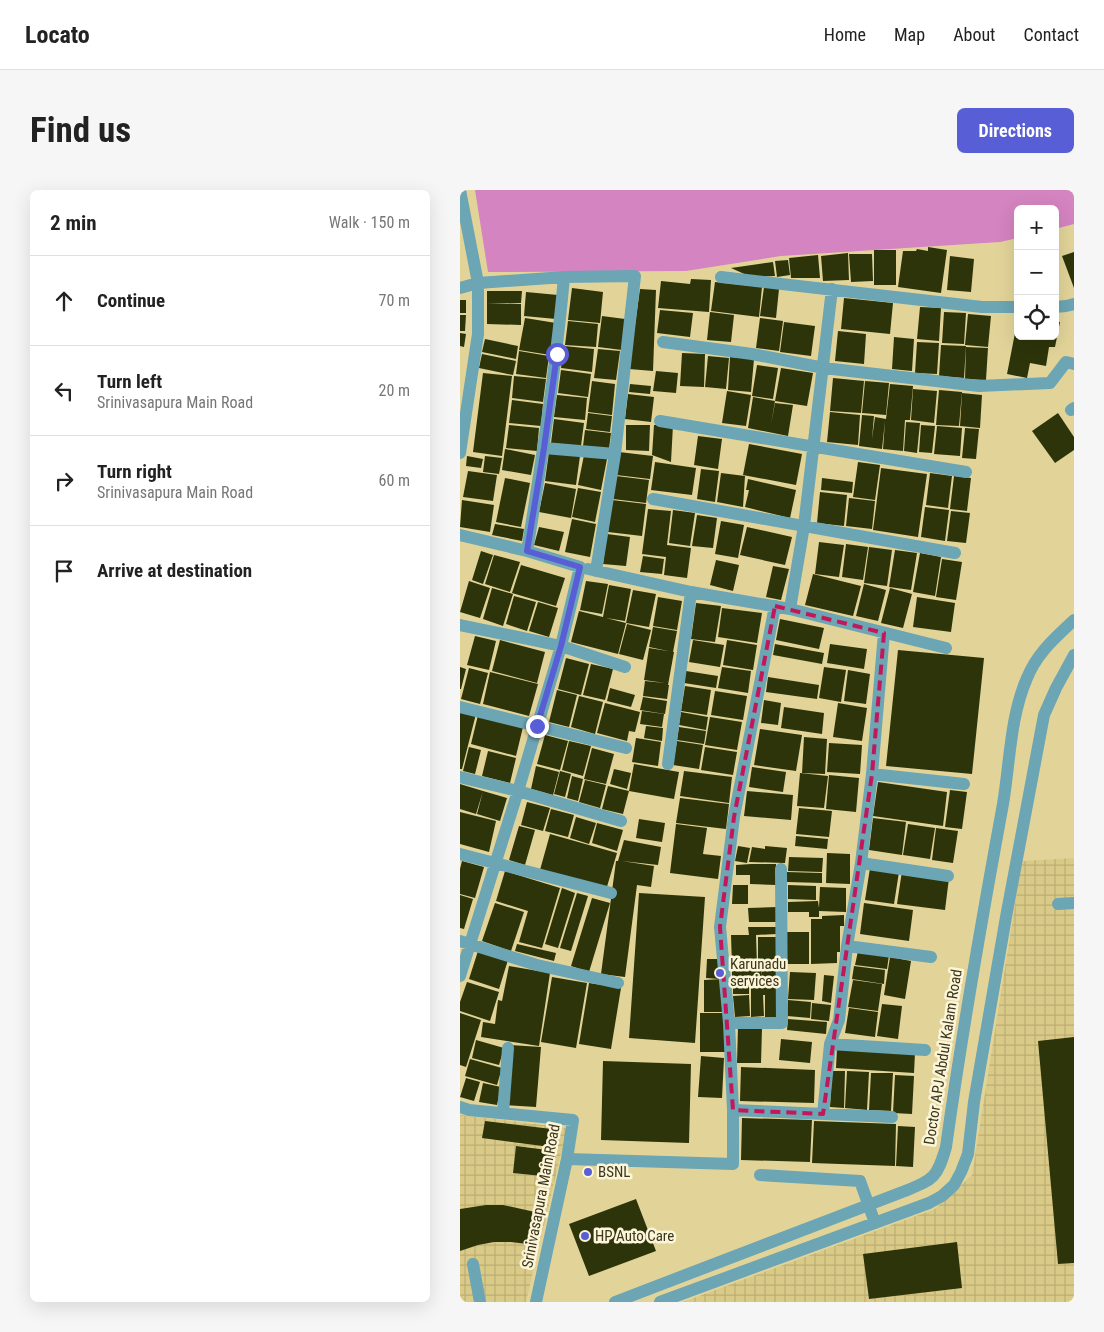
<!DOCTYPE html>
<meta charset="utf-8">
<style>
:root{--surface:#fff;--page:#f6f6f6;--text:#222;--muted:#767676;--line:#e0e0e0;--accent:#585ed5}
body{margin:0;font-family:"Roboto Condensed",sans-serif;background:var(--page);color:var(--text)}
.controls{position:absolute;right:15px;top:15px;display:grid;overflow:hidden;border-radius:8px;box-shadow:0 5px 20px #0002}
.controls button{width:45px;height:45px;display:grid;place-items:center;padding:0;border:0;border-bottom:1px solid var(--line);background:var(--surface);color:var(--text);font:25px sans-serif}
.stop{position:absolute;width:15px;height:15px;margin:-11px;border:4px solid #585ed5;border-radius:50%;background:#fff}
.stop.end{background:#585ed5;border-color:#fff;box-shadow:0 1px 5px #0008}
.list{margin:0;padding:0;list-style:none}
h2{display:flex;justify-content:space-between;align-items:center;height:65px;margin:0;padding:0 20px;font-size:21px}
h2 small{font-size:16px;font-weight:400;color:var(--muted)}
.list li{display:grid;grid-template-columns:32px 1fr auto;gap:15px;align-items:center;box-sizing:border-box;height:90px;padding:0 20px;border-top:1px solid var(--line)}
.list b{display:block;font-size:19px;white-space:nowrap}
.list p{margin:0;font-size:16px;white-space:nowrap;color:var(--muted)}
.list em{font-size:16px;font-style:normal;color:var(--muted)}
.icon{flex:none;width:28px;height:28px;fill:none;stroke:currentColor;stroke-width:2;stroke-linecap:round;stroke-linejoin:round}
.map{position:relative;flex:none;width:614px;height:1112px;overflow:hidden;border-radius:8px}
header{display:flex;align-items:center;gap:30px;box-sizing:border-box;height:70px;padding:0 25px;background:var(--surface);border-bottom:1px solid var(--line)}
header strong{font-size:24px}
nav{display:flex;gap:28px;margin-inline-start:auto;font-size:18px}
.intro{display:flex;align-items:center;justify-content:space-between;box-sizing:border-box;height:120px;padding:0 30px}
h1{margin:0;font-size:35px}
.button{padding:12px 22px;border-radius:8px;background:var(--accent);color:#fff;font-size:18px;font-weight:700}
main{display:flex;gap:30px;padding:0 30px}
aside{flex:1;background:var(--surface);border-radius:8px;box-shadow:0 5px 20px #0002}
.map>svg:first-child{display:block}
.industrial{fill:url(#industrial-grid)}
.green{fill:#d484c0}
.building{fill:#2e3409}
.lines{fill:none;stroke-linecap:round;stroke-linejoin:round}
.minor{stroke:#6ca5b4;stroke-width:12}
.route{stroke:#585ed5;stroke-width:6}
.marked{fill:none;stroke:#c2185b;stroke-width:4;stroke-dasharray:10 6;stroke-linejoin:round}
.poi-dot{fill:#585ed5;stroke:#fcf5d8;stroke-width:2}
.labels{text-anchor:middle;stroke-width:5;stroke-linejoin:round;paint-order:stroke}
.poi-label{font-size:15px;fill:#3b361e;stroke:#fcf5d8;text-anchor:start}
.street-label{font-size:15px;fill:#3b361e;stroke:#fcf5d8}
</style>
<header>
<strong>Locato</strong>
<nav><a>Home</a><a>Map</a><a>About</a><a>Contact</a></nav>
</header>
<div class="intro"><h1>Find us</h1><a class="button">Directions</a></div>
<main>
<aside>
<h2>2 min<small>Walk · 150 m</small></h2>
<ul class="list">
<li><svg class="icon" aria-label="ahead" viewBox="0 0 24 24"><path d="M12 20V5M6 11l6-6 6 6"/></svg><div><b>Continue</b></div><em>70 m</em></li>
<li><svg class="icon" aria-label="left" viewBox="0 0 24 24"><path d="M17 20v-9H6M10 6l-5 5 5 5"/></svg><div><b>Turn left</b><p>Srinivasapura Main Road</p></div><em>20 m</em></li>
<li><svg class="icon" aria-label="right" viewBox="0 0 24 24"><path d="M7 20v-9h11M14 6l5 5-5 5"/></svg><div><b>Turn right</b><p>Srinivasapura Main Road</p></div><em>60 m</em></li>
<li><svg class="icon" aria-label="arrive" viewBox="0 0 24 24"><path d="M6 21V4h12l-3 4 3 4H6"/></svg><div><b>Arrive at destination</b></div></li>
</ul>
</aside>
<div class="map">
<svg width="614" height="1112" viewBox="0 0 614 1112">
<defs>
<pattern id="industrial-grid" width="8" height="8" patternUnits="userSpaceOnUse" patternTransform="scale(1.25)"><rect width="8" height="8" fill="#daca87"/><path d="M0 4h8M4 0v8" fill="none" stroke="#bcae74"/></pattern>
</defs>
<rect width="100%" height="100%" fill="#e2d499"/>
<path class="industrial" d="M614,668V1112H223L475,1019L512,985L562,671Z
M0,925L107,938L66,1112H0Z"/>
<path class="green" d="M15,0H614V34L595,39V19H558V48L540,52L321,66L226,81L28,82Z"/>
<path class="building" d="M468,57L487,60L481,103L438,97L443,61H456L457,59L468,61Z
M414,60H436V95H414Z
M614,62V98L602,66Z
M388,63L389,90L363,91L361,66Z
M389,64H412L413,91L391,92Z
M358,65L360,88H331L329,68Z
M490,66L514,69L511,102L487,100Z
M328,70L330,85L317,87L315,71Z
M313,72L315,86L291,87L271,78Z
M231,89L251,90L249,122L198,118L201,91L230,94Z
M255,92L302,97L299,127L251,121Z
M304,97L319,99L316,128L300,126Z
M112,98L143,102L140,133L108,130Z
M180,99L196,100L193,181L169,179Z
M27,101H62L61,113H27Z
M66,102L98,105L96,129L64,126Z
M384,108L433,113L430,144L381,139Z
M0,110H6V123H0Z
M27,113L61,114V135L27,134Z
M460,117L481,118L479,151L457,149Z
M200,120L233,123L230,147L197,143Z
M250,122L274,125L271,152L247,150Z
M484,122L506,123L504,154L482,153Z
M508,124L531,126L528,157L505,155Z
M0,125H6L5,141H0Z
M142,126L165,129L162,160L138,157Z
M65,128L96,133L90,165L59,160Z
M300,128L323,131L319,161L296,158Z
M108,131L138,134L136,157L105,155Z
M595,131L600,132L595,157H589L586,176L570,173L567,188L547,184L555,143L558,144V146H595Z
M324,132L355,136L351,166L320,162Z
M378,141L406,144L404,174L375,171Z
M0,143L6,144L4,157L0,156Z
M434,147L454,149L452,181L432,179Z
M25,149L58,156L56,169L22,162Z
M457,152L479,153L477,184L455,183Z
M481,155L506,156L504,188L479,186Z
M104,156L134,159L132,182L101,178Z
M506,157L528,158L526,190L505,189Z
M138,159L160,161L156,190L134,188Z
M59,161L89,166L86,188L56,184Z
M222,163L245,164L244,197L220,196Z
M22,164L56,171L53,185L19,178Z
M248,166L269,168L266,199L245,197Z
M270,167L294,169L291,202L268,200Z
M297,175L318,178L313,209L292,206Z
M321,178L353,183L347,216L315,211Z
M101,180L131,184L128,207L98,203Z
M196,181L218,183L216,203L193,201Z
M23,183L52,186L42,266L13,262Z
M54,186L86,189L83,212L52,208Z
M373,188L404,191L401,223L370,221Z
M132,191L155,194L152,225L128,222Z
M405,191L429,193L426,225L402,223Z
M170,194L191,196L190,204L169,202Z
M430,194L453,196L450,230H445L443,261L423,259L425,231L422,259L399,256L402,225L414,226L412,249L415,227L426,229Z
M453,199L477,201L474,233L451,230Z
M479,200L502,202L499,236L476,235Z
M267,201L291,205L286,236L262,233Z
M502,203L522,205L520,238L500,236Z
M168,204L194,207L191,232L165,229Z
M97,205L127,208L125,230L94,227Z
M293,207L315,211L311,235L315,213L333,215L328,246L288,238Z
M52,210L83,214L81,236L49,233Z
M370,222L400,225L398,255L367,252Z
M128,223L152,226L150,242L126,239Z
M598,223L614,247V260L595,273L572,241Z
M94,229L124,233L121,256L91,253Z
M446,232L460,233L457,263L444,261Z
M49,235L79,238L77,261L46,258Z
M166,235H190L189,261L166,260Z
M194,235H213L211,272L192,265Z
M461,235L475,236L472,263L459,262Z
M477,236L502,238L500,266L474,264Z
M505,238L519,239L516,269L502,268Z
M125,240L151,243L149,259L123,256Z
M238,246L262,249L258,279L234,275Z
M289,254L342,264L336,295L283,285Z
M45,259L75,265L71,285L42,280Z
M89,262L120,266L116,295L85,291Z
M159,262L193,266L190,289L156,285Z
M124,265L147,269L141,300L118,295Z
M7,266L23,269L21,278L6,276Z
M25,266L42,268L39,284L23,282Z
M195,272L236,278L232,305L191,300Z
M398,272L420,275L415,310L393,307Z
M421,278L467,284L458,347L413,340Z
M241,279L259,281L255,312L237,309Z
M8,281L37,285L33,311L3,307Z
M261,283L285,286L283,317L257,312Z
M470,283L492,286L488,318L466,315Z
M156,286L189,290L186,313L153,309Z
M494,286L511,288L507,321L490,319Z
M45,288L70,293L61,337L36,332Z
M362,288L393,292L392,303L361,300Z
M288,289L336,300L330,328L285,317L289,300H286Z
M85,293L116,299L111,328L79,322Z
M118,298L141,302L135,332L112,327Z
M360,302L387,305L384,336L357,333Z
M389,308L415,311L412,339L386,336Z
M2,310L34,315L30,342L0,337Z
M152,310L186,314L182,346L148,342Z
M465,317L489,320L485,351L461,347Z
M188,319L211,321L207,355L231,358L227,388L204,385L206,367L182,364Z
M213,320L235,323L230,356L209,353Z
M491,321L510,323L506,353L487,351Z
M237,325L257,328L253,358L232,356Z
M112,329L136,334L130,367L105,362Z
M261,331L284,335L278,368L255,364Z
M35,334L64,339L62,351L32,345Z
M79,337L104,342L99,361L74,355Z
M287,337L332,347L325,375L280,365Z
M147,344L170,347L166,376L143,374Z
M359,352L384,355L379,387L355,384Z
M386,354L408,357L403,390L382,387Z
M409,357L432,360L427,396L404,393Z
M435,360L457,363L451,400L429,397Z
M21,361L33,365L23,394L12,390Z
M460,363L481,367L475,406L453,402Z
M34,365L60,372L50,402L25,394Z
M183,366L204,369L202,384L180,382Z
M482,369L502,372L496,410L476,407Z
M256,370L279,375L273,401L250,395Z
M61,375L105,388L96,416L52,403Z
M313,376L329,379L321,410L306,407Z
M353,384L401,396L393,426L345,415Z
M9,391L30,398L20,428L0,422Z
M126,391L148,394L142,424L120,420Z
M404,394L426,400L418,431L396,426Z
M149,395L171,399L165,431L146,428L166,433L158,464L111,452L119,421L143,427Z
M32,398L53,404L43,436L23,429Z
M430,398L452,404L443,438L421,433Z
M173,400L196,404L189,437L166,433Z
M54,406L76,412L67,441L46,434Z
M198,407L222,411L217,440L193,436Z
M457,407L495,413L491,442L453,437Z
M78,412L98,418L89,447L69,441Z
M236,413L261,416L255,452L231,449Z
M262,418L302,423L297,453L258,447Z
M320,429L364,438L359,459L316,450Z
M167,434L191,440L183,470L159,464Z
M193,437L217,441L213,462L189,457Z
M15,446L36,451L29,480L7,475Z
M40,450L85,462L77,493L32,481Z
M233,450L264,455L260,477L229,472Z
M267,450L297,455L293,480L263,475Z
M315,454L364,463L362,474L313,465Z
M370,454L407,459L404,479L367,473Z
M189,458L214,462L208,495H209L207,509L183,506L185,491L205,493L184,490Z
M438,460L524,468L512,584L426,576Z
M106,468L129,474L121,505L98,499Z
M131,474L153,479L145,510L123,505Z
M0,477L6,479L1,499H0Z
M262,477L291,481L288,503L258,498Z
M364,477L386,480L381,512L359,508Z
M9,478L28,483L20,514L1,509Z
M388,480L410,484L406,514L384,511Z
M226,481L258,486L256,498L224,493Z
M30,482L78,494L69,526L23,514Z
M308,487L359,495L357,509L306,502Z
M225,496L251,500L247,525L221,521Z
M150,498L175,505L171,517L147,511Z
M97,500L117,505L109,537L89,532Z
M255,501L287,506L283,530L251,525Z
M119,506L143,512L135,544L111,537Z
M183,507L207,511L205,524L180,520Z
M304,510L321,513L318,535L301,533Z
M145,513L180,522L175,542L169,541L167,551L137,543Z
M378,513L407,518L402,551L373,547Z
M324,517L364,523L362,544L321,538Z
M0,521L16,524L2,579H0Z
M182,521L204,524L202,537L180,534Z
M221,522L248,527L246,540L219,535Z
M18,525L63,537L56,566L11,554Z
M250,527L282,532L277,560L245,555Z
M186,536L203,538L202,551L184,548Z
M219,537L246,541L244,554L217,550Z
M300,539L342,545L336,581L294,575Z
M85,545L108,551L100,580L77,574Z
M344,547L367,549L365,584L342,583Z
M176,548L201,552L198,576L172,572Z
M109,551L131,556L123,586L102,580Z
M217,551L243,555L239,579L213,575Z
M369,553L402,555L400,584L367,582Z
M9,557L21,560L15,584L3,581Z
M245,557L277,562L273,585L241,580Z
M132,558L154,564L146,594L124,589Z
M28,561L56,568L50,593L22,586Z
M174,574L219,582L214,609L169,601Z
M76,576L99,582L93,605L71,599Z
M292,577L326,582L323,602L289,597Z
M154,579L171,583L167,599L150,594Z
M100,581L111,584L105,607L94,604Z
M224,581L272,587L269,613L220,606Z
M340,583L368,586L364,618L337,616Z
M369,585L399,588L396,622L366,619Z
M112,586L123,589L118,611L107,608Z
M125,590L146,595L140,618L119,612Z
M418,592L487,602L483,636L413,626Z
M0,594L23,601L16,624L0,619Z
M148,596L169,601L163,624L142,619Z
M490,600L507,602L502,639L485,637Z
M23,601L47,608L40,631L17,624Z
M287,601L333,605L331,630L284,626Z
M220,608L269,614L266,639L216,633Z
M67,612L90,618L83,641L61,635Z
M339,618L372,621L369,647L336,644Z
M91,619L114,625L108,647L85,641Z
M0,622L36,631L29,662L0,654Z
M116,627L136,633L129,654L110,648Z
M413,628L446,632L442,665L409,660Z
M179,629L205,633L202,652L176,648Z
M137,633L163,640L157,661L132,653Z
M216,634L247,638L243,664L261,666L258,689L210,683Z
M448,634L475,638L470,669L443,665Z
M59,636L75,640L65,675L49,670Z
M476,638L498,641L493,673L472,670Z
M90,644L157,663L146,700L80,680Z
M336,646L368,649L367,659L335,656Z
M164,650L201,657L198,675L162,671L194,676L191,697L177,695L165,787L141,784L156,671H158Z
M278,656L290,658L287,673L275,671Z
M305,656L327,658L325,673L289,672L292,657L305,659Z
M367,663L390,664V694L366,693Z
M329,667L363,668L362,682L328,681Z
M2,671L24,677L15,708L0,704V679Z
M291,674H316V695L290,694V685H276V675Z
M410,678L439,682L434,714L405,710Z
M45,681L100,698L82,758L59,752L68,721L36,711Z
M442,681L489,688L485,720L437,714Z
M327,682L362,683V693L327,692Z
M273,695H288V714H272Z
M328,695L356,696V710L328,709Z
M360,697L386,698V722L359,721V727H349V722H328V712L358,711L359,718Z
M102,698L115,703L98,758L85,754Z
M117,703L128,706L111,761L100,758Z
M179,703L245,707L235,853L169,848Z
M0,705L13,709L4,739L0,738Z
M132,708L150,713L129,782L111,776Z
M35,713L64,722L51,761L22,751Z
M404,713L453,720L449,751L400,744Z
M317,717V732H289L288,718Z
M384,725V736H380V762H377V773L351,774V729H362V726Z
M288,737H317V744L296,745L297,776L301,775L302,786L272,787V777L293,776H272L271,745H289Z
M327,742H349V774H327Z
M298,747H319V775H298Z
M57,754L96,763L94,771L55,761Z
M18,761L48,770L39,799L9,789Z
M398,761L429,765L427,779L395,775Z
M430,767L451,771L445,809L424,805Z
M247,769H260L259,789L246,788Z
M49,776L90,783L79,856L21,847L23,832L35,834L38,810L42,811Z
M302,776H320V787H302Z
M394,776L425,780L424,794L392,789Z
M330,782L356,783L354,810L328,809Z
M364,785L374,786L371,813L362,811Z
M92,787L127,793L116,858L81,852Z
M273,788H289V804H273Z
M291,788H321V827H305V805H303L304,826L291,827Z
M263,789V822H244V790Z
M393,790L422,794L418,821L388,817Z
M7,792L39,802L30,831L0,821V812Z
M129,793L161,798L151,859L119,854Z
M289,805L290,826L275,827L273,806Z
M328,810L351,812L350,828L327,826Z
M352,813L371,815L369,831L351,829Z
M422,814L442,816L438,849L417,846Z
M389,818L418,822L415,847L385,843Z
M0,823L21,830L6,877L0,875Z
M240,823H264L265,862H240Z
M328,829L367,832L366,844L327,840Z
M278,837L302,838L301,873H277Z
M614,847V1073L598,1074L578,851Z
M321,849L352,852L350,873L319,870Z
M16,850L44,858L39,875L12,868Z
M50,855L81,857L76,917L46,915Z
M377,858L455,863L454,883L376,878Z
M241,866L264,868L262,908L238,907Z
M10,869L42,878L37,895L5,886Z
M143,871L231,874L229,953L141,950Z
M281,877L355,880L354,913L280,911Z
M372,881H385L384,918L370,917Z
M387,881L409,882L407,920L385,918Z
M411,883H433L431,921L409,920Z
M435,885L454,886L452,924L433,923Z
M6,888L20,892L14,911L0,907Z
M23,893L41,897L37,915L19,912Z
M282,928L352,930L350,972L281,970Z
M25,931L100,940L98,958L22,948Z
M354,931L436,934L435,976L352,973Z
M438,936L455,937L453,977L436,976Z
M56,956L95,961L92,987L53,983Z
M176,1009L196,1061L129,1086L109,1034Z
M26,1015H43L75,1022L67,1054L51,1052H34L18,1055L0,1061V1019Z
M497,1052L502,1098L409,1109L403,1064Z"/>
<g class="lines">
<path class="minor" d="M261,87L522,117H558
M0,98L18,93L104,87L175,86L155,264L136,381
M595,117L606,116L614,114
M203,152L292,164L364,178L519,196L590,193L606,172L614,174
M611,220L614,218
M200,231L506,282
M84,258L155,264
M0,263L18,144V93L0,0
M193,309L495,363
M0,345L67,361L120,377L101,456L58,601L0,786
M67,361C82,270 96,179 104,87
M128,379L231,402L330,419L486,458
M330,419L344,336L372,99
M0,435L101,456L165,477
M0,517L166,558
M208,574L231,402
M412,584L504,594
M0,587L58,601L161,631
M0,664L151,703
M401,673L488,686
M598,714L614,713
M0,751L77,775L158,793
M387,756L471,767
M269,833H322L321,679
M370,854L465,860
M0,917L9,920L113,930L107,969L76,1112
M273,920L269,833L260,737L274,627L315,416
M43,923L48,858
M363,924L370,854L379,830L387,756L401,673L412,584L424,443
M107,969L273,974V920L432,927
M300,985L400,991L415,1033
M13,1074L20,1112
M155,1112L445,1001C474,989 477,988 486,957C502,842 522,728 543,614C550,572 550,527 567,488C577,463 595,448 614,430
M200,1112L469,1013L482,1006L494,995L501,982L508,964L514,912L546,727L584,525L596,498L614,465"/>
</g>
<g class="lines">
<path class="route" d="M77,536L101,456L120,377L67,361L84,258L97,164"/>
</g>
<path class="marked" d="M315,416L424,443L412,584L363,924L273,920L260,737L274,627Z"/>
<g class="poi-dot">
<circle cx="260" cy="783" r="5"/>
<circle cx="128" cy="982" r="5"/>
<circle cx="125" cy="1046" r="5"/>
</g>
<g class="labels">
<g class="poi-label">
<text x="270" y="779">Karunadu<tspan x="270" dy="17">services</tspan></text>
<text x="138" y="987">BSNL</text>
<text x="135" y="1051">HP Auto Care</text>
</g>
<g class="street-label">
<text transform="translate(483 867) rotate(-81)" y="5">Doctor APJ Abdul Kalam Road</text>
<text transform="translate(81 1006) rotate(-79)" y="5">Srinivasapura Main Road</text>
</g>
</g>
</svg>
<div class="controls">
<button>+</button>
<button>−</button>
<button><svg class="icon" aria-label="locate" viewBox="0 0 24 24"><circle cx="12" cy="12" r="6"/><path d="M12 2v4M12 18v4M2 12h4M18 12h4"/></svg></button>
</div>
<div class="stop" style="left:97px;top:164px"></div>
<div class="stop end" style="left:77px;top:536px"></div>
</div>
</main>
